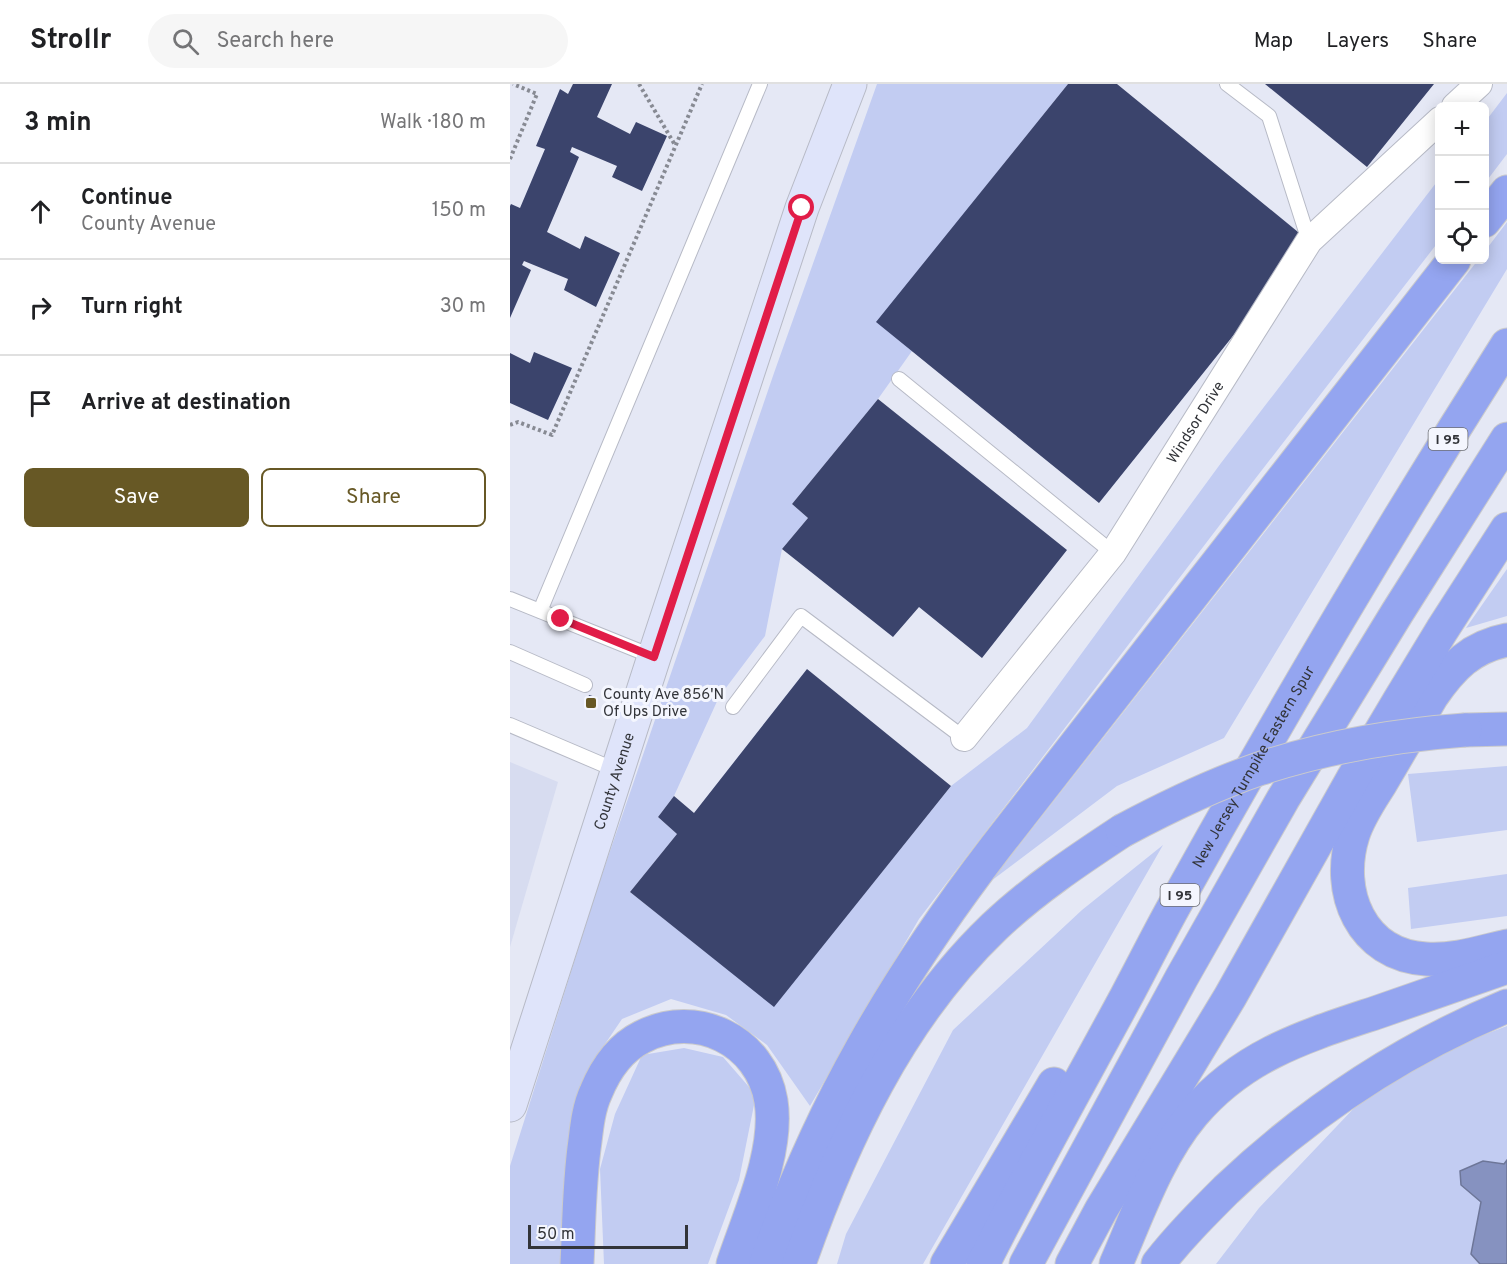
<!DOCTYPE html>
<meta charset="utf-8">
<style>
:root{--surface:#fff;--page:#f6f6f6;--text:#202124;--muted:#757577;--line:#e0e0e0;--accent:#675825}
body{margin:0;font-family:Overpass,sans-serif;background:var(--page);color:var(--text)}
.controls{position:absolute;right:18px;top:18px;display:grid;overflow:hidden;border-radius:9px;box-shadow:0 3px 15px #0003}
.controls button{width:54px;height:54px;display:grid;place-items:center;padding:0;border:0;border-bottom:2px solid var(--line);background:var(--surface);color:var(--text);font:30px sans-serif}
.scale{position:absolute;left:18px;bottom:15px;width:160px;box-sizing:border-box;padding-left:6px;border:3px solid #323439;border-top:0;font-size:16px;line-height:21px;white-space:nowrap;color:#323439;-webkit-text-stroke:4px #f4f6fe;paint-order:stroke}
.stop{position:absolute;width:18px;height:18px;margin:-14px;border:4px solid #e11d48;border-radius:50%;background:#fff}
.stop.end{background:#e11d48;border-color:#fff;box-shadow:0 2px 6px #0008}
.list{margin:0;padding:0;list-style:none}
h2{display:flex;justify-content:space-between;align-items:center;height:78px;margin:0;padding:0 24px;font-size:26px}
h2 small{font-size:20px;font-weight:400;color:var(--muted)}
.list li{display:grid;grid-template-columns:39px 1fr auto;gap:18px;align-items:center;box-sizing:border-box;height:96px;padding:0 24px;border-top:2px solid var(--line)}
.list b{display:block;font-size:22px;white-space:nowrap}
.list p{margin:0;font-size:20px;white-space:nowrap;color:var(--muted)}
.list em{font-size:20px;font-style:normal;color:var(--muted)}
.actions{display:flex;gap:12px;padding:18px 24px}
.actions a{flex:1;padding:14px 0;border:2px solid var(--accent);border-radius:9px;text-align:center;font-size:21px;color:var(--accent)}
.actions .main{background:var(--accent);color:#fff}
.icon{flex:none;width:33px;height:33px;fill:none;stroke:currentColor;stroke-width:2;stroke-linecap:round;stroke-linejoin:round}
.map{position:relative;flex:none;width:997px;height:1180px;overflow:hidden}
header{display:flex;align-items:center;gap:36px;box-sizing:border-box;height:84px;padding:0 30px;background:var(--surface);border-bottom:2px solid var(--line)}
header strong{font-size:28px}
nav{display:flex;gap:33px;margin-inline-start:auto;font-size:21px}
.search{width:420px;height:54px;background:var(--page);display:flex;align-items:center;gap:15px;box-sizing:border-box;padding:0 21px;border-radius:33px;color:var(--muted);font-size:22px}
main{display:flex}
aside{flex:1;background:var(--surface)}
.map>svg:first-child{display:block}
.built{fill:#d7dcf0}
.green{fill:#c2ccf2}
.water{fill:#8692c0;stroke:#6d7698;stroke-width:1.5}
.building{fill:#3b446c}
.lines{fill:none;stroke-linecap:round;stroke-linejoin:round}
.lane-casing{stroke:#b7bac6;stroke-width:16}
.street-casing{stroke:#b7bac6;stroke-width:28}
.secondary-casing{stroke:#b7bac6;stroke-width:35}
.highway-casing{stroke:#cacacc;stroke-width:35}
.path{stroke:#878a93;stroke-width:4;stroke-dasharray:3 3;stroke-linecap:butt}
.lane{stroke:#fff;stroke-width:14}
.street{stroke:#fff;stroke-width:26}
.secondary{stroke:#dfe4fa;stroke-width:33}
.highway{stroke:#94a5f0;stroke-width:33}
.highway-bridge-casing{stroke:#cacacc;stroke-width:35;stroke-linecap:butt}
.highway-bridge{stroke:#94a5f0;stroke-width:33}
.route{stroke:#e11d48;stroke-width:8}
.poi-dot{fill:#675825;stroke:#f4f6fe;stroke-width:2}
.labels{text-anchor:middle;stroke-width:6;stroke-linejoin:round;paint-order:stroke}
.shield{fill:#f4f6fe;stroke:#6c6e74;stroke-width:1.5}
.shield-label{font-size:14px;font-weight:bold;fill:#323439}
.street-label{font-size:15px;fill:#323439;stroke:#f4f6fe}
.poi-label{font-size:15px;fill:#323439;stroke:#f4f6fe;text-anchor:start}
</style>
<header>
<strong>Strollr</strong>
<div class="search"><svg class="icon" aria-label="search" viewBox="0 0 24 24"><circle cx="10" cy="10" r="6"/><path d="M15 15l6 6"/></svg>Search here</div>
<nav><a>Map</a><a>Layers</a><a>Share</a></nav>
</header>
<main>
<aside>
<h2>3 min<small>Walk · 180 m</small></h2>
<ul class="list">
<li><svg class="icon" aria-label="ahead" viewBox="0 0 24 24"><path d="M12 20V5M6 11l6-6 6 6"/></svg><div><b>Continue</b><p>County Avenue</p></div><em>150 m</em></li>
<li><svg class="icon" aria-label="right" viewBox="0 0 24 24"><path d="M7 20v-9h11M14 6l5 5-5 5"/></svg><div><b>Turn right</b></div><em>30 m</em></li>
<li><svg class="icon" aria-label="arrive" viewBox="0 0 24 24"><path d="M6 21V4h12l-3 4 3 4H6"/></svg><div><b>Arrive at destination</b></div></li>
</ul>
<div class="actions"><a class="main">Save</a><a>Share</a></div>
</aside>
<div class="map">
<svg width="997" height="1180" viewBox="0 0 997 1180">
<rect width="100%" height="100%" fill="#e5e8f5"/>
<path class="built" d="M0,678L48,698L0,863Z"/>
<path class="green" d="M367,0H558L367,238L402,267L368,315L282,420L298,434L272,465L255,552L209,613L164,712L148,733L167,750L120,808L264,922L441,702L517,644L711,379L929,95V157L735,408L409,835L300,1022L257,961L216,931L161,915L112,935L78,985L66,1030L51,1180H0V1082L87,805L264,289Z
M997,9V70L975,99V38Z
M997,138V185L714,654L607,702L481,797L968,176H974L975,167Z
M997,485V532L956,544Z
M997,682V746L907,758L898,690Z
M653,761L413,1180H327L336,1150L443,946L572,826Z
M997,790V832L901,845L898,804Z
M997,942V1076L994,1080L973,1077L951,1101L971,1118L961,1170L970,1180H706L749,1124L846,1022L921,971Z
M174,964L213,973L246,1011L229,1096L198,1180H94L90,1085L105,1030L132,971Z"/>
<path class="water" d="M997,1076V1180H970L961,1170L971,1118L951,1101L950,1087L973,1077L994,1080Z"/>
<path class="building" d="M63,0H102L87,33L120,50L126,38L157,52L132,107L102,93L107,82L62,63L60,68L69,73L37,148L70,165L75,152L110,169L86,223L54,206L58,195L14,177L12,181L21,186L0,234V122L1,120L10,124L35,65L26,62L50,5L58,10Z
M558,0H607L799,157L589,419L366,238Z
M755,0H924L857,83Z
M24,268L62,284L38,336L0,319V269L20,279Z
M368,315L557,466L472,574L409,523L383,553L272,465L298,434L282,420Z
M297,585L441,702L264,923L120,808L167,750L148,733L164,712L184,729Z
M79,611L86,613L83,626L75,623Z"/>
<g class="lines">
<g class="lane-casing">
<path id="lane" d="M717,0L759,32L799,157
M389,295L603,469
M0,515L144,573
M30,527L250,0
M0,568L75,601
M223,623L291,532L454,654
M0,641L108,687"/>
</g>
<g class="street-casing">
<g id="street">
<path d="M945,22L969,0"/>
<path id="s1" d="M454,654L603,469L799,157L930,36"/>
</g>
</g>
<g class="secondary-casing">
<g id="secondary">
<path id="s2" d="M0,1021L144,573L292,124L340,0"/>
</g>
</g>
<g class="highway-casing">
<g id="highway">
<path d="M974,137L997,108"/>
<path d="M997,556C961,563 942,583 922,612C905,641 888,670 871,699C861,715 849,732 843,751C825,808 851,871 916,875C943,877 971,868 997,862"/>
<path d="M955,646L997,645"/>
<path d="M67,1180C69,1139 69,1098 75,1057C77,1040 79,1023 86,1008C95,986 110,964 132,953C186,925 251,956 261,1017C269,1067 239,1132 223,1180"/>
<path d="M256,1180C307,1026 387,892 485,764L944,176"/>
<path d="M289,1180C332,1057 389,934 484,843C523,806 568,776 612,747"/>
<path d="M437,1180L544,1000"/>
<path id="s3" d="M473,1180C518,1090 568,1002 616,913C632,883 647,853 663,824C769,633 880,445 997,261"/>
<path d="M516,1180L672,893L773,715L887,529L997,355"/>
<path d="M562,1180L591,1126L720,913L842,696L889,617L932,546L997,445"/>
<path d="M606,1180C628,1130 647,1073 683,1030C734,970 796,952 868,928C911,913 954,898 997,883"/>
<path d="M648,1180C669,1153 692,1130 716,1106C799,1027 891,966 997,922"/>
</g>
</g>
<path class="path" d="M129,0L165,61
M0,75L27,10L3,0
M0,341L8,338L42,351L192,0"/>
<use href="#lane" class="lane"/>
<use href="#street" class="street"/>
<use href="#secondary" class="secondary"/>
<use href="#highway" class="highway"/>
<g class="highway-bridge-casing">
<path id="highway-bridge" d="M612,747C657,723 702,701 749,685C816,663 885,651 955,646"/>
</g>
<use href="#highway-bridge" class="highway-bridge"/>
</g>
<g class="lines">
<path class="route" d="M51,535L144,573L292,124"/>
</g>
<rect class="poi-dot" x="75" y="613" width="12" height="12" rx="3"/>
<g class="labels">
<g class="shield">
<rect x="918.5" y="344" width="39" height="22" rx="4.5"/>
<rect x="650.5" y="800" width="39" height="22" rx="4.5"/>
</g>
<g class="shield-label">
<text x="938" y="360">I 95</text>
<text x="670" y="816">I 95</text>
</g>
<g class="street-label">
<text dy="5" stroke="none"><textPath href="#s1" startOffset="392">Windsor Drive</textPath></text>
<text dy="5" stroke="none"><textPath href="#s3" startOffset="566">New Jersey Turnpike Eastern Spur</textPath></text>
<text dy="5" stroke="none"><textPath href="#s2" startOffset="340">County Avenue</textPath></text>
</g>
<g class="poi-label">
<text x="93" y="615">County Ave 856'N<tspan x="93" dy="17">Of Ups Drive</tspan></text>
</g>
</g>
</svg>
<div class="controls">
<button>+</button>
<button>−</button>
<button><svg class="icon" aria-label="locate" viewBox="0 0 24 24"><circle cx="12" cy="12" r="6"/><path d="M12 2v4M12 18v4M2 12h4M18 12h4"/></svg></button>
</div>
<div class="scale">50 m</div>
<div class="stop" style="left:292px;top:124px"></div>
<div class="stop end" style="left:51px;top:535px"></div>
</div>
</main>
